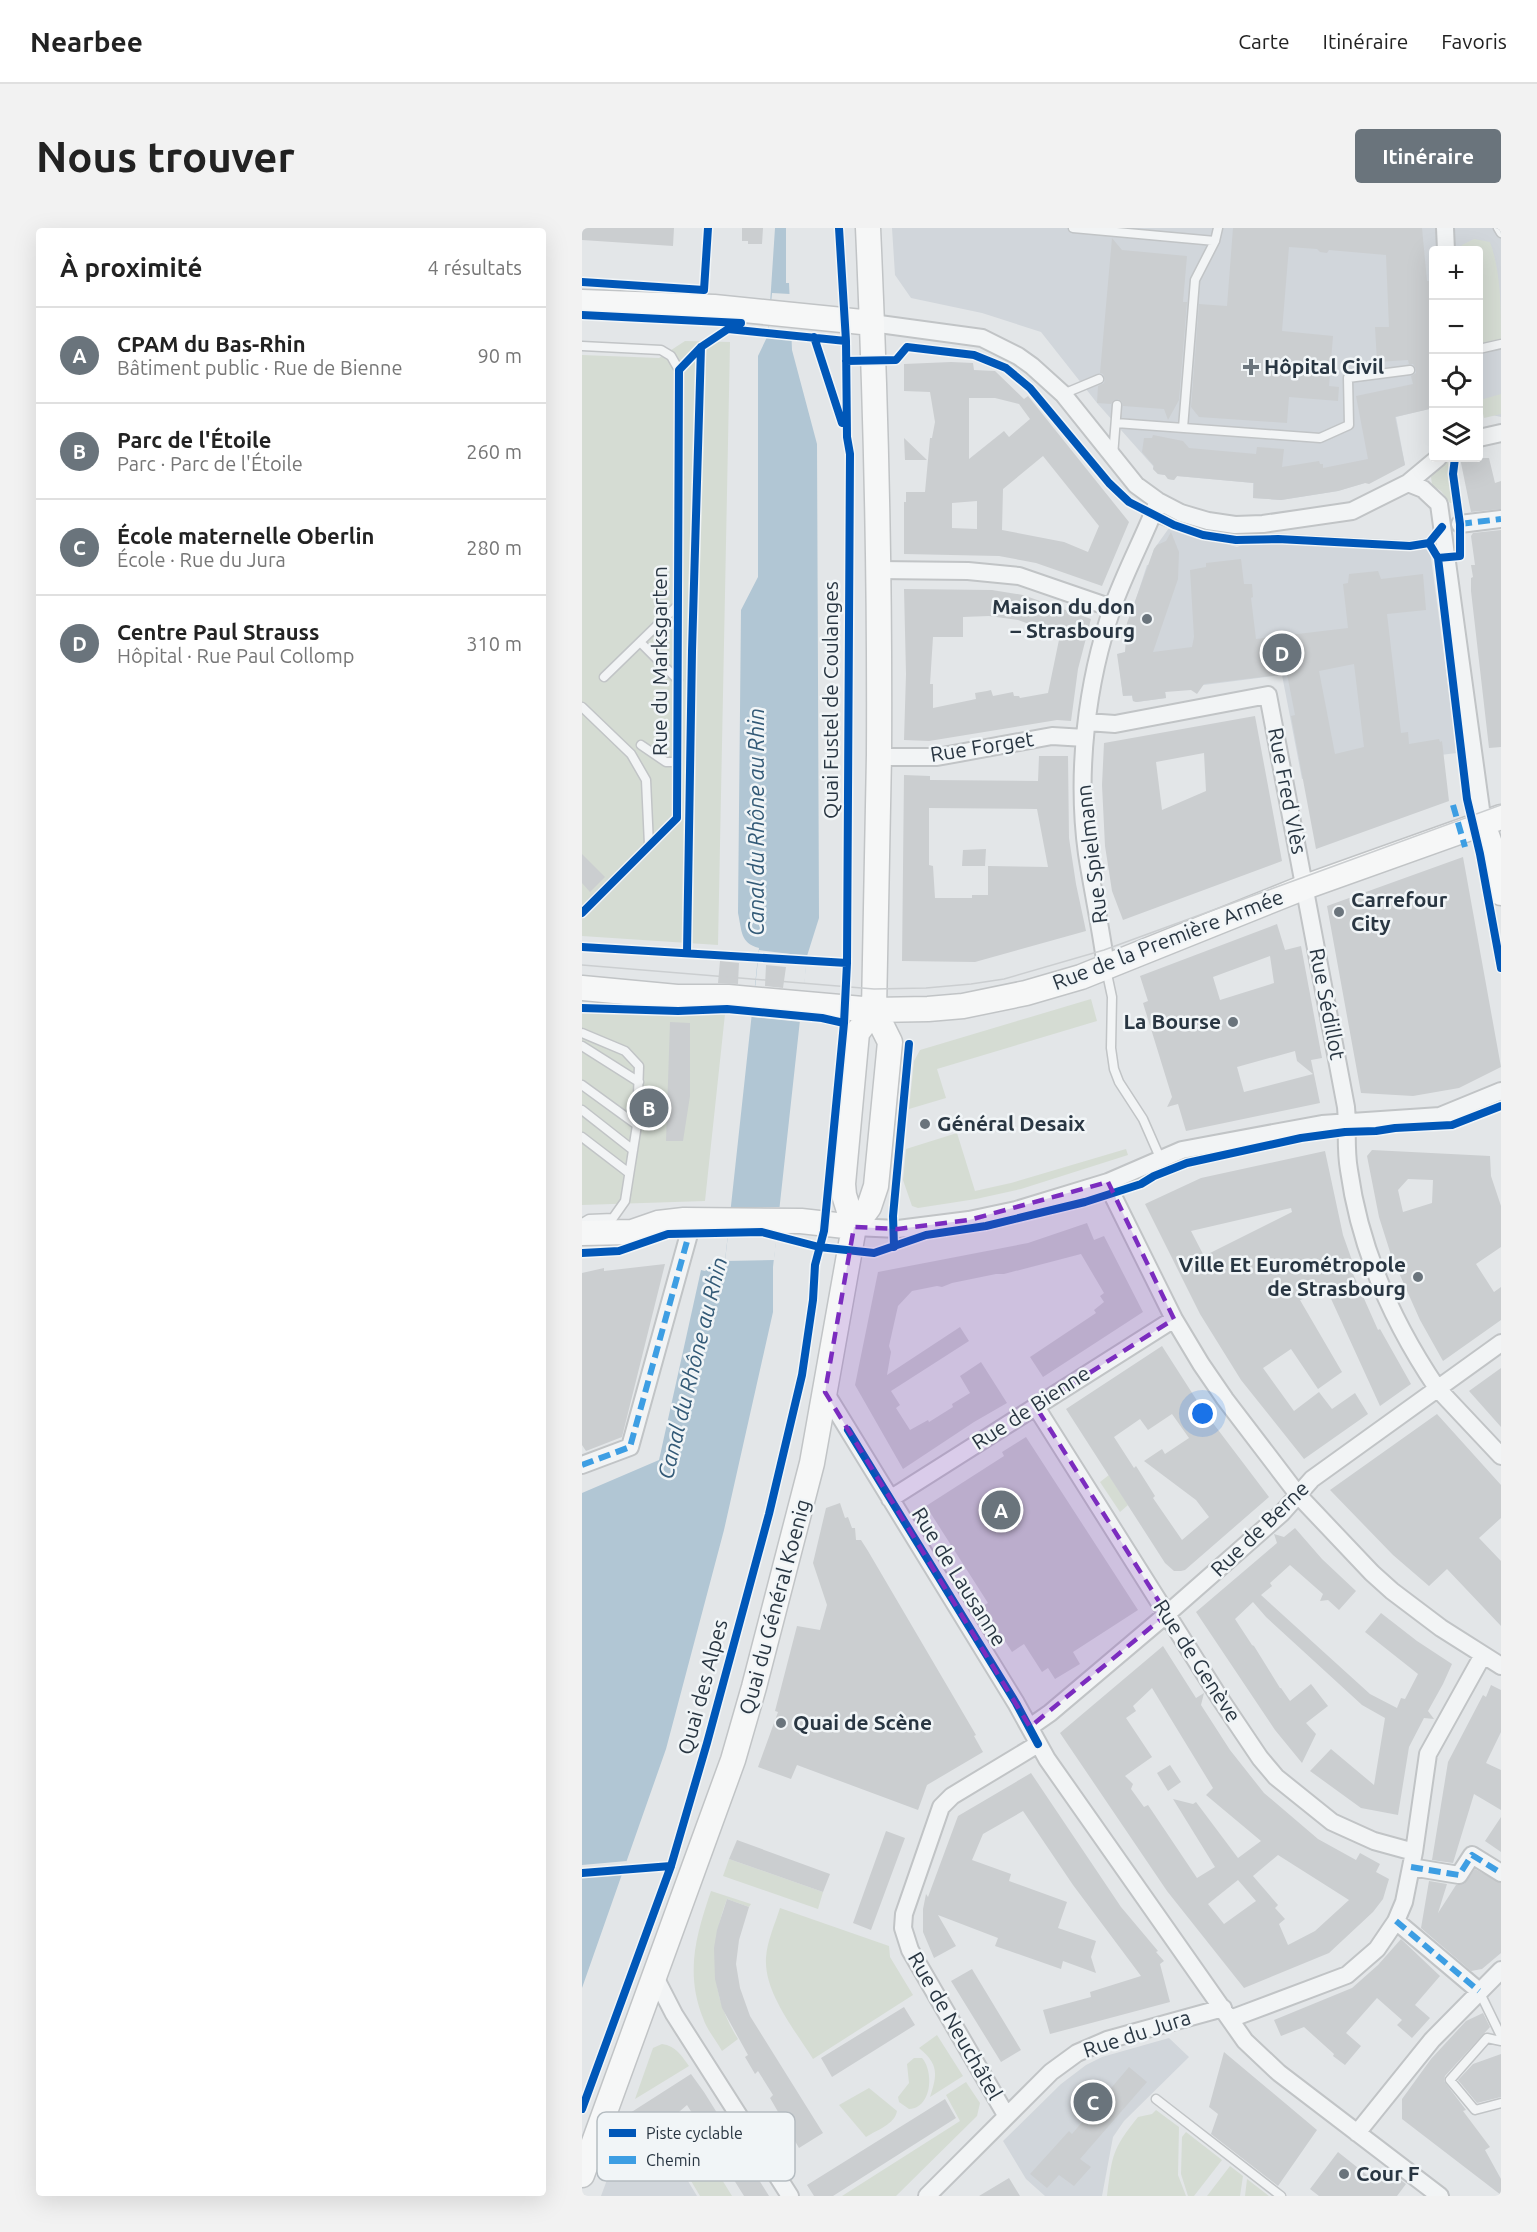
<!DOCTYPE html>
<html lang="fr">
<meta charset="utf-8">
<style>
:root{--surface:#fff;--page:#f2f2f2;--text:#222;--muted:#767676;--line:#e0e0e0;--accent:#6a747c}
body{margin:0;font-family:Ubuntu,sans-serif;background:var(--page);color:var(--text)}
.controls{position:absolute;right:18px;top:18px;display:grid;overflow:hidden;border-radius:6px;box-shadow:0 6px 24px #0002}
.controls button{width:54px;height:54px;display:grid;place-items:center;padding:0;border:0;border-bottom:2px solid var(--line);background:var(--surface);color:var(--text);font:30px sans-serif}
.you{position:absolute;left:621px;top:1186px;width:21px;height:21px;margin:-15px;border:4px solid #fff;border-radius:50%;background:#1a73e8;box-shadow:0 0 0 9px #1a73e833}
.badge{display:grid;place-items:center;width:39px;height:39px;border-radius:50%;background:var(--accent);color:#fff;font-size:20px;font-weight:700}
.pin{position:absolute;translate:-50% -50%;border:3px solid #fff;box-shadow:0 2px 6px #0006}
.list{margin:0;padding:0;list-style:none}
h2{display:flex;justify-content:space-between;align-items:center;height:78px;margin:0;padding:0 24px;font-size:26px}
h2 small{font-size:20px;font-weight:400;color:var(--muted)}
.list li{display:grid;grid-template-columns:39px 1fr auto;gap:18px;align-items:center;box-sizing:border-box;height:96px;padding:0 24px;border-top:2px solid var(--line)}
.list b{display:block;font-size:22px;white-space:nowrap}
.list p{margin:0;font-size:20px;white-space:nowrap;color:var(--muted)}
.list em{font-size:20px;font-style:normal;color:var(--muted)}
.icon{flex:none;width:33px;height:33px;fill:none;stroke:currentColor;stroke-width:2;stroke-linecap:round;stroke-linejoin:round}
.map{position:relative;flex:none;width:919px;height:1968px;overflow:hidden;border-radius:6px}
header{display:flex;align-items:center;gap:36px;box-sizing:border-box;height:84px;padding:0 30px;background:var(--surface);border-bottom:2px solid var(--line)}
header strong{font-size:28px}
nav{display:flex;gap:33px;margin-inline-start:auto;font-size:21px}
.intro{display:flex;align-items:center;justify-content:space-between;box-sizing:border-box;height:144px;padding:0 36px}
h1{margin:0;font-size:42px}
.button{padding:15px 27px;border-radius:6px;background:var(--accent);color:#fff;font-size:21px;font-weight:700}
main{display:flex;gap:36px;padding:0 36px}
aside{flex:1;background:var(--surface);border-radius:6px;box-shadow:0 6px 24px #0002}
.map>svg:first-child{display:block}
.built{fill:#d1d6db}
.green{fill:#d5dcd3}
.water{fill:#b1c6d4}
.pier{fill:#e3e6e8}
.building{fill:#cbced0;fill-rule:evenodd}
.lines{fill:none;stroke-linecap:round;stroke-linejoin:round}
.lane-casing{stroke:#c1c4c6;stroke-width:11}
.street-casing{stroke:#c1c4c6;stroke-width:20}
.secondary-casing{stroke:#c1c4c6;stroke-width:27}
.lane{stroke:#f2f4f5;stroke-width:8}
.street{stroke:#f2f4f5;stroke-width:16}
.secondary{stroke:#f6f7f7;stroke-width:24}
.tram{stroke:#cbced0;stroke-width:1.5}
.quiet{stroke:#3d9ee3;stroke-width:6;stroke-dasharray:12 6;stroke-linecap:butt}
.cycleway-casing{stroke:#f1f5f7;stroke-width:11}
.cycleway{stroke:#0057b8;stroke-width:8}
.marked{fill:#7b2cbf;fill-opacity:0.2;stroke:#7b2cbf;stroke-width:4.5;stroke-dasharray:12 8;stroke-linejoin:round}
.poi-dot{fill:#6a747c;stroke:#f1f5f7;stroke-width:2}
.labels{text-anchor:middle;stroke-width:5;stroke-linejoin:round;paint-order:stroke}
.poi-label{font-size:21px;font-weight:bold;fill:#293642;stroke:#f1f5f7;text-anchor:start}
.street-label{font-size:21px;fill:#293642;stroke:#f1f5f7}
.water-label{font-size:22px;font-style:italic;fill:#335a77;stroke:#f1f5f7}
.key{fill:#f1f5f7;stroke:#b5bcc1;stroke-width:1.5}
.key-label{font-size:16px;fill:#293642}
</style>
<header>
<strong>Nearbee</strong>
<nav><a>Carte</a><a>Itinéraire</a><a>Favoris</a></nav>
</header>
<div class="intro"><h1>Nous trouver</h1><a class="button">Itinéraire</a></div>
<main>
<aside>
<h2>À proximité<small>4 résultats</small></h2>
<ul class="list">
<li><span class="badge">A</span><div><b>CPAM du Bas-Rhin</b><p>Bâtiment public · Rue de Bienne</p></div><em>90 m</em></li>
<li><span class="badge">B</span><div><b>Parc de l'Étoile</b><p>Parc · Parc de l'Étoile</p></div><em>260 m</em></li>
<li><span class="badge">C</span><div><b>École maternelle Oberlin</b><p>École · Rue du Jura</p></div><em>280 m</em></li>
<li><span class="badge">D</span><div><b>Centre Paul Strauss</b><p>Hôpital · Rue Paul Collomp</p></div><em>310 m</em></li>
</ul>
</aside>
<div class="map">
<svg width="919" height="1968" viewBox="0 0 919 1968">
<rect width="100%" height="100%" fill="#e3e6e8"/>
<path class="built" d="M310,0H919V189L897,184V22H852L851,180L814,189L823,237L783,255L756,263L699,272L671,270V255L595,248L592,252L586,251L583,247L576,246L571,241V238L515,175L459,104L400,85L329,70L313,47Z
M587,300L655,319L675,311L847,315L875,525L800,534L720,551L700,447L583,462L584,470L555,474L551,473L550,468H541L536,426L544,424V402L565,337H567L572,321Z
M587,1810L607,1829L542,1893L531,1909L520,1968H463L444,1951L421,1913L479,1856L504,1837L520,1829Z
M35,1925L70,1937L89,1925L115,1968H19Z"/>
<path class="green" d="M892,11L908,14C919,44 919,80 919,112L897,117V22H878L880,17Z
M103,113L148,114L136,717L0,708V127L77,130Z
M919,166V186L902,190L898,172Z
M863,233H866L870,275H868L859,263L850,257L849,249Z
M509,771L515,793L355,841L364,870L327,881L332,833L338,822Z
M0,783L143,786L123,973L0,977Z
M375,905L393,963L429,955L544,921L546,927L439,961L394,971L336,980L330,978L321,952L324,921Z
M527,1247L546,1277L538,1284L518,1254Z
M147,1631L241,1664L236,1681L141,1648Z
M129,1663L169,1676L167,1679L145,1671C127,1719 128,1767 156,1811L140,1823C134,1812 125,1802 121,1790C103,1745 114,1707 129,1663Z
M198,1680L307,1718L308,1729L331,1767L231,1831C213,1802 182,1765 184,1730C185,1713 193,1696 198,1680Z
M355,1807L381,1848L348,1869C356,1845 356,1836 337,1820Z
M80,1816C94,1818 99,1827 107,1838L53,1871L71,1820Z
M332,1830H340C352,1843 350,1880 327,1881L317,1874L316,1869L327,1855L325,1836Z
M384,1854L398,1875L395,1888L314,1968H260L378,1893L364,1867Z
M287,1860L315,1883C313,1896 295,1902 284,1909L257,1877Z
M574,1882L597,1899L596,1947L604,1968H525C530,1928 530,1921 556,1889L570,1886Z
M604,1904L640,1932L612,1968H606L599,1946L600,1909Z
M118,1916L150,1968H118L96,1931Z
M648,1938L661,1948L658,1968H625Z
M665,1951L687,1968H663Z"/>
<path class="water" d="M193,0H204V55H207L210,122L235,216L237,690L225,728L191,1039V1084L142,1302L84,1521L0,1760V1265L77,1232L119,1042L123,1043L130,1036L143,1033L177,720C158,715 160,703 156,685L159,382L176,349V128L186,107Z"/>
<path class="pier" d="M190,65L208,66L210,111L186,108Z
M177,722L225,728L219,794L170,789Z
M198,979L192,1032L143,1033L149,980Z
M45,1633L40,1646L0,1649V1637Z"/>
<path class="building" d="M0,0H92L91,18L0,12Z
M160,0H181L180,16H166V13H160Z
M651,0H840L845,53H852V180L813,189L823,237L787,256L783,255L756,263L699,272L671,270L672,255L595,248L592,252L586,251L583,247L576,246L571,241L572,238L560,224L562,210H570L571,207L601,213L607,220L674,226L675,219L702,221L700,239L737,233L738,236H741V240L786,231L774,168L831,156L829,148L834,145V141L831,136H827L826,132L795,134L793,99H807L804,27L747,22L745,25L738,24L735,21L707,19L700,103L751,108L747,158L757,159L756,173L707,169L705,195L617,189L609,179L617,76L645,78Z
M530,10L540,22L605,28L601,74H605L597,172L586,192L582,181L541,178L540,174L536,171L532,172L529,176L515,175L516,158L522,155L523,151L521,146L518,145Z
M369,134L391,135L392,142L413,143L442,171L446,168L547,294L520,358L454,335L417,328L322,326V274H324V264H343L348,210H350L353,194L348,164L322,163V136ZM387,170H413L437,176L448,191L427,209L422,203L387,231ZM461,228L517,298L506,324L482,314L420,302L421,261ZM395,273V301L370,300V275Z
M322,210L345,232H323Z
M878,230H907L913,255L919,253V281L889,284Z
M919,302V519L907,520L889,363V350L891,349L889,337H893L889,308L891,305Z
M589,304L597,324L596,351L571,424L610,419L612,409L608,342L624,339V335L659,331L662,356H670L671,369L669,370L674,411L766,400L761,356L766,355L767,346L796,343L799,351L841,346L844,382L805,386L819,505L826,504L827,516L857,511L858,514L860,513L867,573L734,621L709,488L713,487L705,446L622,456L615,466L609,462L583,464L584,470L554,474L551,473L550,467L541,468L535,426L543,424L545,395L572,321L575,317L584,313ZM772,436L782,519L753,526L737,443Z
M322,361L410,362L441,367L509,391L496,441L489,493L475,492L347,513L322,512L324,446ZM407,388L436,392L478,407L466,465L438,470L437,468H432L431,464L411,468L409,462L405,463L393,465L394,471L351,480V456H348L351,409H381V389Z
M673,488L700,633L541,692L530,663L523,618L520,557L522,515ZM622,525L624,563L580,582L574,534Z
M457,528H486L487,610L494,656L504,703L393,734L320,733L322,547L348,548V552L456,553ZM347,580L455,581L466,639L406,638V667H390V670H353L351,638L347,637Z
M404,621L403,638H380L381,622Z
M0,626L23,649L8,664L0,655Z
M881,629L919,839L877,860L831,868L779,865L745,678Z
M695,696L703,722L719,718L740,830L729,832L738,875L604,903L596,876L585,879L590,869L561,775L566,773L558,748ZM688,728L692,755L638,772L631,749ZM713,823L715,833L731,846L662,864L655,839Z
M138,733L157,735L156,756L136,755Z
M184,737L204,739L201,760L183,758Z
M88,794L108,795V868L101,913H84Z
M790,922L908,928L909,948L919,978V1019L894,1036L912,1064L919,1059V1092L861,1133L838,1092L809,1027L797,989L785,928ZM826,951L851,952L850,975L821,984L816,962Z
M743,923L761,1007L772,1038L768,1039L796,1102L798,1101L829,1156L798,1178L745,1062L718,1072L760,1144L736,1161L709,1121L681,1140L712,1183L737,1164L750,1181L773,1165L786,1186L722,1231L659,1152L618,1086L563,976L619,950ZM709,980L710,984L622,1028L609,1003Z
M505,995L512,1012L522,1008L561,1084L461,1149L448,1129L514,1085L512,1082L522,1074L518,1068L522,1065L499,1026L422,1046H414L370,1055L360,1059L355,1058L330,1063L316,1078L307,1118L309,1124L305,1147L378,1099L387,1113L309,1163L318,1177L314,1180L328,1202L346,1192L347,1194L371,1179L370,1176L388,1165L378,1148L399,1134L425,1175L392,1194L321,1241L273,1157L296,1044L446,1015Z
M83,1036L40,1209L4,1223L0,1217V1045L22,1040V1043Z
M580,1118L621,1182L687,1269L603,1342L599,1343H592L583,1335L484,1181ZM590,1186L607,1210L583,1226L580,1221L562,1233L614,1272L627,1289L600,1312L571,1270L573,1268L554,1238L552,1240L532,1209L558,1191L566,1202Z
M919,1140V1199L887,1163Z
M855,1186L919,1257V1290L897,1310L919,1333V1398L865,1341L847,1358L811,1327L748,1262Z
M444,1209L556,1382L491,1424L498,1436L473,1451L466,1440L460,1444L442,1416L430,1424L400,1378L406,1375L344,1278L422,1228L420,1224Z
M258,1275L263,1290L266,1289L270,1300H273L274,1312H279L286,1323L394,1507L392,1508L401,1524L345,1557L336,1582L215,1537L209,1551L176,1539L196,1484L193,1483L215,1398L238,1402L245,1377L231,1335L244,1280Z
M713,1300L740,1331L774,1363L757,1382L746,1372L738,1373L741,1366L708,1337L688,1355L690,1358L679,1367L788,1466L815,1480L819,1470L823,1471L836,1446L783,1404L799,1385L835,1413L870,1436L861,1456L846,1483L852,1491L842,1490L827,1519L816,1587L779,1580L728,1543L749,1521L792,1557L803,1490L780,1477L684,1389L671,1374L653,1391L670,1417L672,1418L698,1460H699L708,1473L729,1456L746,1478L724,1495L734,1506L720,1535L693,1502L614,1384L695,1315L692,1306L702,1309Z
M581,1418L614,1470L622,1465L619,1477L648,1522L682,1565L736,1611L774,1632L778,1625L798,1636L794,1644L807,1651L801,1671L791,1684L747,1725L662,1760L585,1663L478,1505ZM570,1460L631,1560L624,1567L679,1613L656,1630L614,1574L611,1576L591,1571L633,1639L615,1650L566,1577L562,1579L549,1561L551,1556L543,1548L570,1529L544,1490L554,1483L551,1478ZM696,1627L767,1672L733,1703L706,1717L697,1696L703,1691L693,1680L696,1677L671,1648ZM656,1652L674,1673L642,1696L626,1676Z
M909,1457L919,1462V1504L904,1535L919,1542V1582L892,1566L871,1635L850,1632L866,1534L901,1467L904,1469Z
M588,1537L599,1554L586,1563L575,1545Z
M449,1545L539,1679L576,1723L574,1724L582,1733L578,1736L588,1774L468,1806L461,1782L509,1769L508,1764L559,1748L491,1657L441,1583L401,1606L390,1632L429,1646L427,1653L485,1674L476,1700L514,1713L509,1729L514,1745L481,1733L479,1741L413,1718L416,1710L356,1687L374,1718L352,1730L341,1704V1681L344,1666L346,1669L376,1588Z
M919,1589V1624L903,1613Z
M304,1603L323,1610L289,1702L271,1695Z
M155,1612L248,1646L241,1664L147,1631Z
M893,1641L919,1655V1725L900,1741L889,1743L839,1700L847,1653L865,1656L856,1685L874,1657L882,1656Z
M145,1671L167,1679L157,1712L154,1736L158,1760L168,1788L241,1905L217,1920L188,1870L191,1867L176,1843L173,1846L163,1829L166,1827L140,1780L133,1751L132,1720L135,1702Z
M819,1711L858,1748L833,1777L848,1790L830,1810L815,1797L820,1792L795,1770L764,1805L779,1818L763,1837L751,1828L752,1826L722,1799L699,1808L692,1792L770,1760L796,1737Z
M390,1741L439,1822L419,1834L369,1753Z
M322,1779L333,1797L250,1849L239,1830Z
M901,1785L908,1799L863,1848L862,1853L884,1882L881,1883L908,1919L903,1922L919,1951V1967L820,1891V1871L849,1831L884,1793Z
M642,1824L735,1902L696,1958L629,1906L636,1886L627,1879Z
M919,1826V1869L895,1875L876,1852L891,1836Z
M547,1839L565,1854L498,1931L509,1939L492,1958L477,1947L465,1960L448,1946L487,1903L490,1906Z
M109,1846L122,1864L187,1968H162L105,1877L84,1895L81,1889L60,1903L48,1885Z
M363,1871L374,1890L251,1968H232L225,1957Z
M756,1924L795,1955L805,1942L824,1956L815,1968H737L728,1961Z
M427,1950L438,1968H397Z"/>
<g class="lines">
<g class="lane-casing">
<path id="lane" d="M491,0L633,13
M916,0L919,5
M0,118L79,122L89,128L97,142L95,590L0,685
M897,121L919,116
M481,166L517,151
M534,195L738,210L767,197L766,150L828,142
M601,200L613,52L633,13L636,0
M531,228L535,177
M570,288L621,307L654,312L696,311L828,318L847,315L860,300
M95,378L58,414L96,452
M22,449L58,414
M0,479L49,526L64,552L67,617
M59,517L84,534H95
M524,741L530,769L529,820L532,841L537,854L561,891L579,932
M0,805L43,823L57,838L55,897
M0,818L57,854
M0,857L55,897L43,973L31,990L7,991L0,995
M0,882L51,922
M0,909L47,945
M897,1763L919,1808
M919,1813L905,1810L868,1852L893,1882L919,1875
M574,1871L699,1968"/>
</g>
<g class="street-casing">
<path id="street" d="M863,0L864,22
M290,95L400,110L436,128L450,138L481,166L554,257L576,273L599,285L626,293L653,297L681,296L770,283L826,255L856,230
M897,210L919,205
M826,255L841,261L857,276L901,596
M878,296L919,291
M296,342L386,343L437,348L530,380
M505,494L533,496L686,467L764,879C766,900 763,920 767,942C778,1021 811,1095 855,1160L919,1228
M297,529H355L470,508L503,510
M524,739C519,701 511,664 505,626C494,546 504,455 531,378C544,342 562,309 576,273
M526,954L532,970L592,1091L619,1136L643,1171L717,1268L790,1345L810,1363L859,1400L919,1438
M272,999L316,1001L387,992L434,982L526,954L600,922L740,896L858,888L919,863
M243,1164L434,1475L465,1531L663,1813L697,1845L858,1968
M454,1179L639,1472L678,1530L694,1549L750,1594L792,1613L832,1624
M0,1237L48,1219L107,1006
M308,1271L592,1091
M448,1499L468,1485L585,1386L700,1285L730,1251L919,1115
M829,1639L877,1647L890,1627L919,1645
M814,1693L897,1763
M73,1749L92,1786L208,1968
M648,1791L765,1747L795,1721L814,1693L822,1674L832,1624L846,1526L901,1427
M424,1887L328,1722L321,1700L322,1686L359,1579L370,1568L456,1516
M775,1905L850,1812L919,1742
M345,1968L469,1844L495,1825L525,1812L641,1780"/>
</g>
<g class="secondary-casing">
<path id="secondary" d="M0,74L132,79L290,95
M901,596L911,624L919,665
M0,760L95,769H146L292,782L346,781L381,778L444,765L499,749L723,659L919,589
M272,999L262,967L261,956L275,805L292,782
M0,1005L50,1004L76,995L102,992L219,993L272,999
M0,1947L151,1532L172,1459L230,1235L272,999L287,979L294,958L308,814L292,782C293,697 296,612 297,527C298,351 294,176 286,0"/>
</g>
<use href="#lane" class="lane"/>
<use href="#street" class="street"/>
<use href="#secondary" class="secondary"/>
<path class="tram" d="M0,737L292,761L344,760L389,756L422,751L522,722L919,577"/>
<path class="quiet" d="M878,296L919,291
M871,577L883,619
M0,1237L48,1219L107,1006
M829,1639L877,1647L890,1627L919,1645
M814,1693L897,1763"/>
<g class="cycleway-casing">
<path id="cycleway" d="M0,54L122,62L126,0
M0,87L159,95
M232,109L260,195
M264,133L314,132L325,119L392,127L424,140L448,160L527,255L547,274L592,297L621,307L654,312L696,311L828,318L847,315L860,299
M847,315L856,330L885,571L898,626L919,740
M856,330L878,328V296L871,246L873,230
M0,685L95,590L97,142L119,119L146,101L264,113
M0,719L265,735
M105,724L110,423L119,119
M0,780L96,783L145,781L240,790L262,795
M312,1019L311,988L327,816
M0,1025L37,1023L86,1006L180,1004L237,1019L292,1025L344,1007L404,998L503,974L559,956L572,948L605,935L719,910L763,904L794,903L813,900L870,897L919,878
M266,1202L434,1475L456,1516
M0,1645L89,1638
M0,1881L89,1638L125,1515L187,1286L220,1147L231,1072L233,1037L242,1003L262,795L265,735L268,226L265,209L264,113L257,0"/>
</g>
<use href="#cycleway" class="cycleway"/>
</g>
<path class="marked" d="M526,954L592,1091L454,1179L585,1386L448,1499L243,1164L272,999L316,1001L387,992Z"/>
<g class="poi-dot">
<path d="M666 130h6v6h6v6h-6v6h-6v-6h-6v-6h6z"/>
<circle cx="565" cy="391" r="6"/>
<circle cx="757" cy="684" r="6"/>
<circle cx="651" cy="794" r="6"/>
<circle cx="343" cy="896" r="6"/>
<circle cx="836" cy="1049" r="6"/>
<circle cx="199" cy="1495" r="6"/>
<circle cx="762" cy="1946" r="6"/>
</g>
<g class="labels">
<g class="poi-label">
<text x="682" y="146">Hôpital Civil</text>
<text x="553" y="386" text-anchor="end">Maison du don<tspan x="553" dy="24">– Strasbourg</tspan></text>
<text x="769" y="679">Carrefour<tspan x="769" dy="24">City</tspan></text>
<text x="639" y="801" text-anchor="end">La Bourse</text>
<text x="355" y="903">Général Desaix</text>
<text x="824" y="1044" text-anchor="end">Ville Et Eurométropole<tspan x="824" dy="24">de Strasbourg</tspan></text>
<text x="211" y="1502">Quai de Scène</text>
<text x="774" y="1953">Cour F</text>
</g>
<g class="street-label">
<text transform="translate(78 433) rotate(-90)" y="7">Rue du Marksgarten</text>
<text transform="translate(249 472) rotate(-90)" y="7">Quai Fustel de Coulanges</text>
<text transform="translate(400 519) rotate(-9)" y="7">Rue Forget</text>
<text transform="translate(705 563) rotate(79)" y="7">Rue Fred Vlès</text>
<text transform="translate(510 626) rotate(-97)" y="7">Rue Spielmann</text>
<text transform="translate(586 712) rotate(-21)" y="7">Rue de la Première Armée</text>
<text transform="translate(745 776) rotate(79)" y="7">Rue Sédillot</text>
<text transform="translate(449 1180) rotate(-33)" y="7">Rue de Bienne</text>
<text transform="translate(678 1301) rotate(-44)" y="7">Rue de Berne</text>
<text transform="translate(377 1349) rotate(58)" y="7">Rue de Lausanne</text>
<text transform="translate(193 1379) rotate(-75)" y="7">Quai du Général Koenig</text>
<text transform="translate(615 1433) rotate(57)" y="7">Rue de Genève</text>
<text transform="translate(121 1459) rotate(-75)" y="7">Quai des Alpes</text>
<text transform="translate(373 1798) rotate(60)" y="7">Rue de Neuchâtel</text>
<text transform="translate(555 1806) rotate(-18)" y="7">Rue du Jura</text>
</g>
<g class="water-label">
<text transform="translate(174 594) rotate(-90)" y="8">Canal du Rhône au Rhin</text>
<text transform="translate(110 1140) rotate(-76)" y="8">Canal du Rhône au Rhin</text>
</g>
</g>
<rect x="15" y="1884" width="198" height="69" rx="9" class="key"/>
<rect x="27" y="1901" width="27" height="8" fill="#0057b8"/>
<rect x="27" y="1928" width="27" height="8" fill="#3d9ee3"/>
<g class="key-label">
<text x="64" y="1911">Piste cyclable</text>
<text x="64" y="1938">Chemin</text>
</g>
</svg>
<div class="controls">
<button>+</button>
<button>−</button>
<button><svg class="icon" aria-label="locate" viewBox="0 0 24 24"><circle cx="12" cy="12" r="6"/><path d="M12 2v4M12 18v4M2 12h4M18 12h4"/></svg></button>
<button><svg class="icon" aria-label="layers" viewBox="0 0 24 24"><path d="M12 4l9 5-9 5-9-5zM3 14l9 5 9-5"/></svg></button>
</div>
<div class="you"></div>
<div class="pin badge" style="left:419px;top:1282px">A</div>
<div class="pin badge" style="left:67px;top:880px">B</div>
<div class="pin badge" style="left:511px;top:1874px">C</div>
<div class="pin badge" style="left:700px;top:425px">D</div>
</div>
</main>
